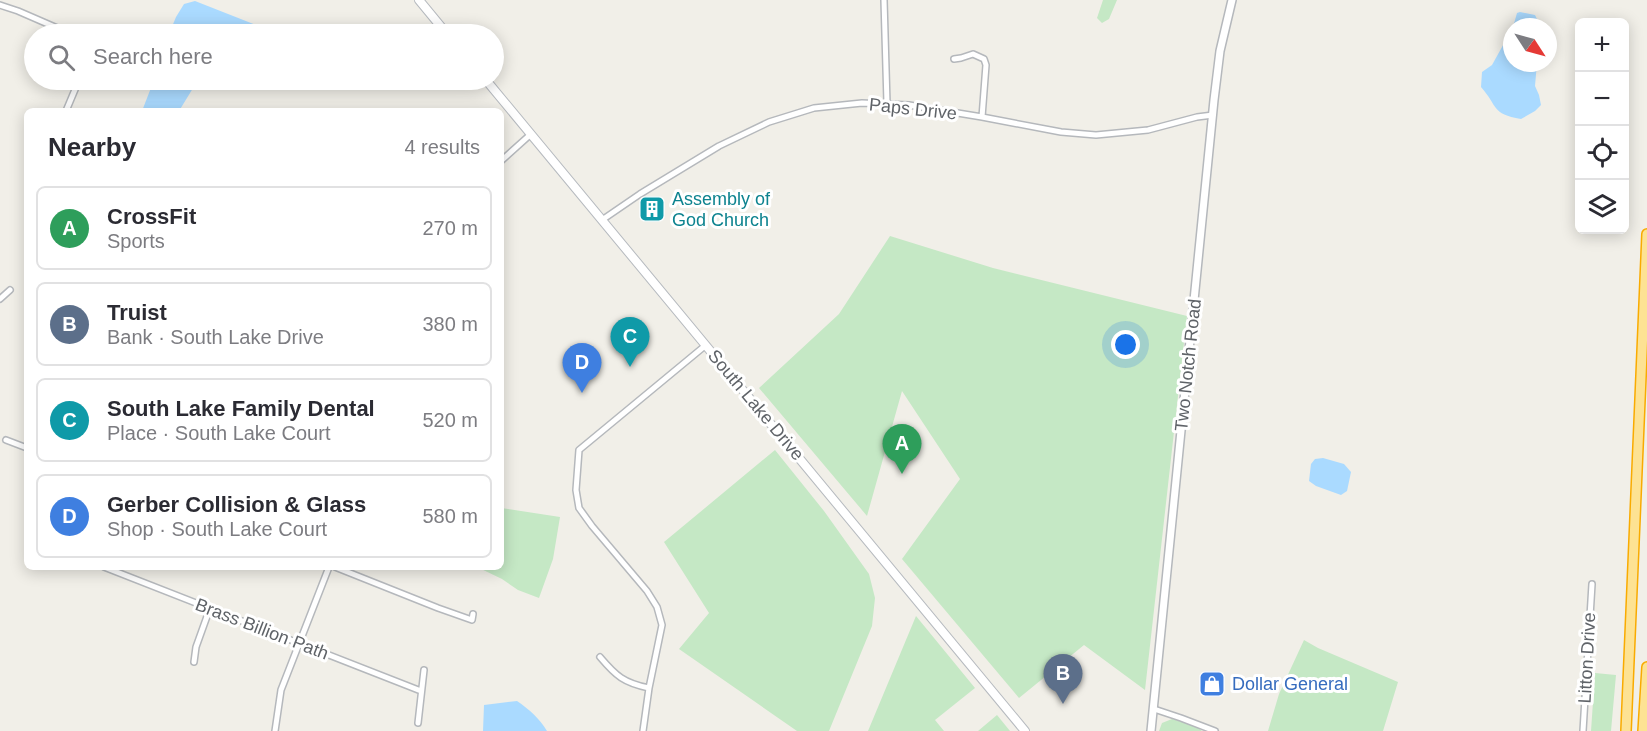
<!DOCTYPE html>
<meta charset="utf-8">
<style>
:root{--surface:#fff;--page:#f7f7f7;--text:#2b2b33;--muted:#7c7c81;--line:#e1e1e2;--accent:#111827}
body{margin:0;font-family:Helvetica,sans-serif;background:var(--page);color:var(--text)}
.controls{position:absolute;right:18px;top:18px;display:grid;overflow:hidden;border-radius:9px;box-shadow:0 3px 15px #0003}
.controls button{width:54px;height:54px;display:grid;place-items:center;padding:0;border:0;border-bottom:2px solid var(--line);background:var(--surface);color:var(--text);font:30px sans-serif}
.compass{position:absolute;left:1503px;top:18px;width:54px;height:54px;border-radius:50%;background:var(--surface);box-shadow:0 3px 15px #0003;rotate:126deg}
.you{position:absolute;left:1126px;top:345px;width:21px;height:21px;margin:-15px;border:4px solid #fff;border-radius:50%;background:#1a73e8;box-shadow:0 0 0 9px #1a73e833}
.badge{display:grid;place-items:center;width:39px;height:39px;border-radius:50%;background:var(--accent);color:#fff;font-size:20px;font-weight:700}
.pin{position:absolute;translate:-50% -50px;filter:drop-shadow(0 2px 3px #0008)}
.pin::after{content:'';position:absolute;top:32px;width:21px;height:18px;background:inherit;clip-path:polygon(0 0,100% 0,50% 100%)}
.list{margin:0;padding:0;list-style:none}
h2{display:flex;justify-content:space-between;align-items:center;height:78px;margin:0;padding:0 24px;font-size:26px}
h2 small{font-size:20px;font-weight:400;color:var(--muted)}
.list li{display:grid;grid-template-columns:39px 1fr auto;gap:18px;align-items:center;box-sizing:border-box;height:84px;margin:0 12px 12px;padding:0 12px;border:2px solid var(--line);border-radius:9px}
.list b{display:block;font-size:22px;white-space:nowrap}
.list p{margin:0;font-size:20px;white-space:nowrap;color:var(--muted)}
.list em{font-size:20px;font-style:normal;color:var(--muted)}
.icon{flex:none;width:33px;height:33px;fill:none;stroke:currentColor;stroke-width:2;stroke-linecap:round;stroke-linejoin:round}
.map{position:relative;flex:none;width:1647px;height:731px;overflow:hidden}
.search{position:absolute;background:var(--surface);box-shadow:0 3px 15px #0003;left:24px;top:24px;width:480px;height:66px;display:flex;align-items:center;gap:15px;box-sizing:border-box;padding:0 21px;border-radius:33px;color:var(--muted);font-size:22px}
.panel{position:absolute;background:var(--surface);box-shadow:0 3px 15px #0003;left:24px;top:108px;width:480px;height:462px;border-radius:9px}
.map>svg:first-child{display:block}
.green{fill:#c5e8c5}
.water{fill:#aadaff}
.lines{fill:none;stroke-linecap:round;stroke-linejoin:round}
.minor-casing{stroke:#b5b8bc;stroke-width:8}
.tertiary-casing{stroke:#b5b8bc;stroke-width:10}
.secondary-casing{stroke:#b6babf;stroke-width:10}
.motorway-casing{stroke:#f9ab00;stroke-width:12}
.minor{stroke:#fff;stroke-width:5}
.tertiary{stroke:#fff;stroke-width:7}
.secondary{stroke:#fff;stroke-width:8}
.motorway{stroke:#fde293;stroke-width:9}
.labels{text-anchor:middle;stroke-width:6;stroke-linejoin:round;paint-order:stroke}
.street-label{font-size:18px;fill:#5f6368;stroke:#fff}
.culture-label{font-size:18px;fill:#0d838f;stroke:#fff;text-anchor:start}
.shop-label{font-size:18px;fill:#366cbe;stroke:#fff;text-anchor:start}
</style>
<div class="map">
<svg width="1647" height="731" viewBox="0 0 1647 731">
<rect width="100%" height="100%" fill="#f1efe8"/>
<path class="green" d="M1103,0H1117L1109,19L1102,23L1097,18Z
M890,236L993,268L1187,316L1145,690L1084,645L1019,698L902,559L960,479L902,391L867,516L759,388L839,314Z
M775,450L824,511L869,574L875,598L872,626L829,731H797L679,649L709,613L664,542Z
M501,508L560,517L553,559L539,598L518,590L502,579L477,567H501Z
M916,616L975,688L935,720L944,731H868Z
M1304,640L1318,648L1398,682L1383,731H1268L1279,694Z
M1595,673L1616,675L1611,731H1591Z
M997,715L1010,731H978Z
M1172,719C1182,722 1194,724 1202,731H1159L1162,723Z"/>
<path class="water" d="M195,1L279,34H169L176,17L184,4Z
M1520,12L1535,15L1538,21L1537,27H1513L1517,13Z
M1512,29V63H1537L1535,86L1539,95L1541,105L1535,111L1521,119C1491,114 1498,106 1481,87L1482,72L1492,65Z
M154,80H198L179,111H142Z
M1323,458L1344,464L1351,472L1347,491L1341,495L1316,486L1309,481L1311,464L1315,459Z
M517,701C530,710 539,718 547,731H483L484,705Z"/>
<g class="lines">
<g class="minor-casing">
<path id="minor" d="M884,0L887,103
M0,5L18,11L71,34
M954,59L961,58L973,54L984,59L986,65L982,117
M66,111L79,80
M501,161L531,134
M602,220L640,194L719,146L769,122L814,108L862,103L909,105L982,117L1061,132L1096,135L1148,130L1197,117L1213,115
M0,299L10,290
M6,440L27,448
M104,567L421,691
M335,567L438,608L472,620L473,614
M600,657C616,676 624,683 649,688
M194,662L196,647L210,608
M1154,709L1181,718L1215,731
M418,723L424,670
M275,731L281,690L329,567
M643,731L649,688L662,625L657,607L647,591L592,526L579,508L576,490L579,450L706,345
M1583,731L1592,584"/>
</g>
<g class="tertiary-casing">
<path id="tertiary" d="M1151,731L1214,100L1220,51L1232,0"/>
</g>
<g class="secondary-casing">
<path id="secondary" d="M419,0L447,34
M486,80L1025,731"/>
</g>
<g class="motorway-casing">
<path id="motorway" d="M1626,731L1647,234
M1643,731L1647,667"/>
</g>
<use href="#minor" class="minor"/>
<use href="#tertiary" class="tertiary"/>
<use href="#secondary" class="secondary"/>
<use href="#motorway" class="motorway"/>
</g>
<defs>
<g id="building-square" transform="scale(1.35)"><rect x="-9" y="-9" width="18" height="18" rx="4" fill="#0f9aa8" stroke="#fff"/><path d="M-4-6H4V6H1V3H-1V6H-4ZM-2.5-4.3h1.7v1.8h-1.7ZM.8-4.3h1.7v1.8H.8ZM-2.5-1h1.7V.8h-1.7ZM.8-1h1.7V.8H.8Z" fill="#fff"/></g>
<g id="shop-square" transform="scale(1.35)"><rect x="-9" y="-9" width="18" height="18" rx="4" fill="#3f7fe0" stroke="#fff"/><path d="M-5-2.5h2.3a2.7 3.5 0 0 1 5.4 0H5L5.5 6h-11ZM-1.5-2.5h3a1.5 2.3 0 0 0-3 0Z" fill="#fff"/></g>
</defs>
<g fill-rule="evenodd">
<use href="#building-square" x="652" y="209"/>
<use href="#shop-square" x="1212" y="684"/>
</g>
<g class="labels">
<g class="street-label">
<text transform="translate(913 109) rotate(6)" y="6">Paps Drive</text>
<text transform="translate(1188 365) rotate(-84)" y="6">Two Notch Road</text>
<text transform="translate(756 405) rotate(50)" y="6">South Lake Drive</text>
<text transform="translate(262 629) rotate(21)" y="6">Brass Billion Path</text>
<text transform="translate(1587 658) rotate(-87)" y="6">Litton Drive</text>
</g>
<g class="culture-label">
<text x="672" y="205">Assembly of<tspan x="672" dy="21">God Church</tspan></text>
</g>
<g class="shop-label">
<text x="1232" y="690">Dollar General</text>
</g>
</g>
</svg>
<div class="controls">
<button>+</button>
<button>−</button>
<button><svg class="icon" aria-label="locate" viewBox="0 0 24 24"><circle cx="12" cy="12" r="6"/><path d="M12 2v4M12 18v4M2 12h4M18 12h4"/></svg></button>
<button><svg class="icon" aria-label="layers" viewBox="0 0 24 24"><path d="M12 4l9 5-9 5-9-5zM3 14l9 5 9-5"/></svg></button>
</div>
<svg class="compass" viewBox="-18 -18 36 36"><path d="M0-13l5 13h-10z" fill="#e53935"/><path d="M0 13l5-13h-10z" fill="#7c7c81"/></svg>
<div class="you"></div>
<div class="pin badge" style="left:902px;top:474px;background:#2e9e5b">A</div>
<div class="pin badge" style="left:1063px;top:704px;background:#5c6f8a">B</div>
<div class="pin badge" style="left:630px;top:367px;background:#0f9aa8">C</div>
<div class="pin badge" style="left:582px;top:393px;background:#3f7fe0">D</div>
<div class="search"><svg class="icon" aria-label="search" viewBox="0 0 24 24"><circle cx="10" cy="10" r="6"/><path d="M15 15l6 6"/></svg>Search here</div>
<section class="panel">
<h2>Nearby<small>4 results</small></h2>
<ul class="list">
<li><span class="badge" style="background:#2e9e5b">A</span><div><b>CrossFit</b><p>Sports</p></div><em>270 m</em></li>
<li><span class="badge" style="background:#5c6f8a">B</span><div><b>Truist</b><p>Bank · South Lake Drive</p></div><em>380 m</em></li>
<li><span class="badge" style="background:#0f9aa8">C</span><div><b>South Lake Family Dental</b><p>Place · South Lake Court</p></div><em>520 m</em></li>
<li><span class="badge" style="background:#3f7fe0">D</span><div><b>Gerber Collision &amp; Glass</b><p>Shop · South Lake Court</p></div><em>580 m</em></li>
</ul>
</section>
</div>
